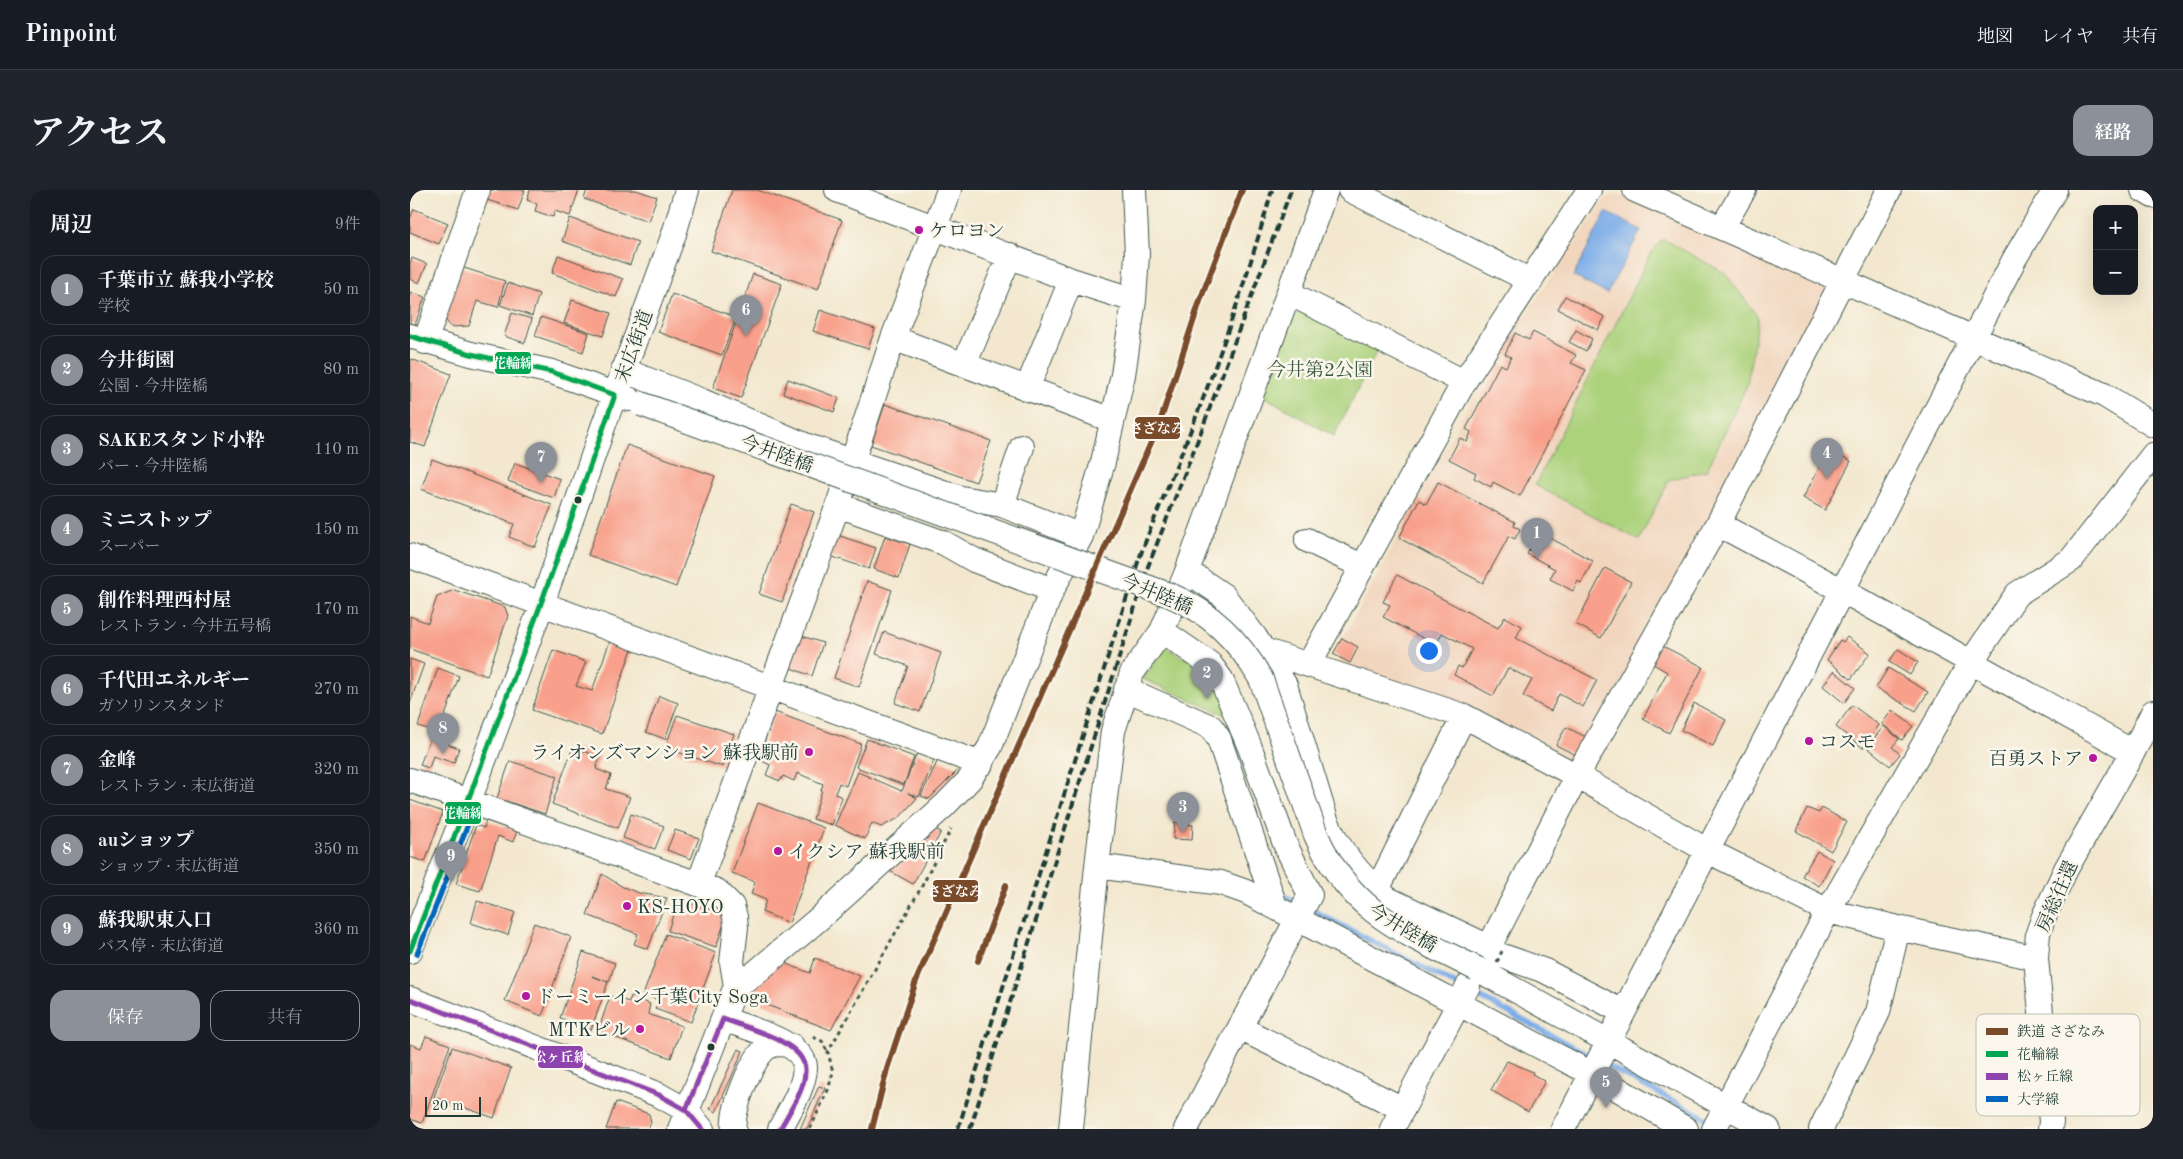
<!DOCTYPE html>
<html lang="ja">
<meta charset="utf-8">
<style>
:root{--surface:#171b24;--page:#20242c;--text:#f1f3f6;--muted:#9ea1a6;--line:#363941;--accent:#8c9099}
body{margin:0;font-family:"Old Standard TT","Noto Serif JP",serif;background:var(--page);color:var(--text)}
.controls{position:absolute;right:15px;top:15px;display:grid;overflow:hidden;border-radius:10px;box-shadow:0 5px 20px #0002}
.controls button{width:45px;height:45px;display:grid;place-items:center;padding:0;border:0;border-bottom:1px solid var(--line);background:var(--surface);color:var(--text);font:25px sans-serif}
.scale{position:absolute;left:15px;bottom:12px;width:56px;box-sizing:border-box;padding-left:5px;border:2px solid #1f3d34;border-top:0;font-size:14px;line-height:18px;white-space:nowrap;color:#1f3d34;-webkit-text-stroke:4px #fbf7ec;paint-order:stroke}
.you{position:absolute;left:1018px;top:460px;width:18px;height:18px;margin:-12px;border:4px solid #fff;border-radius:50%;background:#1a73e8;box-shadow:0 0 0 8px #1a73e833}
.badge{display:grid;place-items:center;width:32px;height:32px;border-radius:50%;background:var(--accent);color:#fff;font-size:16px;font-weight:700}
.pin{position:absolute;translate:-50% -41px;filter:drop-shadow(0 1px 2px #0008)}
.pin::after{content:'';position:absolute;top:26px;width:18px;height:15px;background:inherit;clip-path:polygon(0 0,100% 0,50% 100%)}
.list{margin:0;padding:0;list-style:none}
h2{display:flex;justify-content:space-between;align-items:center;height:65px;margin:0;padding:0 20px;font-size:21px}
h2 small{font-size:16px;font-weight:400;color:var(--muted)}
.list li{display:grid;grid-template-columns:32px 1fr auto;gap:15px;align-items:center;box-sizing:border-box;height:70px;margin:0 10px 10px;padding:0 10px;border:1px solid var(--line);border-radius:15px}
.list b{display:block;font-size:19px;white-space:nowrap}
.list p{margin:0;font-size:16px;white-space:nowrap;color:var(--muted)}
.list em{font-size:16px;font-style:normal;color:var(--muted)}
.actions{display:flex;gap:10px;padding:15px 20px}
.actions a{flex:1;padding:11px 0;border:1px solid var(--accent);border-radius:15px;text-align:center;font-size:18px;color:var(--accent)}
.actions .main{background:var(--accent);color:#fff}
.map{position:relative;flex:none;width:1743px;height:939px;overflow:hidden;border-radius:15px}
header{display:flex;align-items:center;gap:30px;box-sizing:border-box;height:70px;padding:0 25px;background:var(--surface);border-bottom:1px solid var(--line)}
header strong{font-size:24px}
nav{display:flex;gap:28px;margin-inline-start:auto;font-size:18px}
.intro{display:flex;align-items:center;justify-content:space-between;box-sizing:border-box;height:120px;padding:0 30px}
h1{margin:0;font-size:35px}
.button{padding:12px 22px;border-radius:15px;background:var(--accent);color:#fff;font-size:18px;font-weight:700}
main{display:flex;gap:30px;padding:0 30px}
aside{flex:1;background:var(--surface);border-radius:15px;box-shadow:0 5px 20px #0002}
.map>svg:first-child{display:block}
.built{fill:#f1d5bd}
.green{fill:#acd27b;stroke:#668858}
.water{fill:#7dade8;stroke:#4e758e}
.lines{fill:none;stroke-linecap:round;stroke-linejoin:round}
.stream{stroke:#7dade8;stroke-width:5.5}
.building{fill:#f8a08b}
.minor-casing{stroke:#3f574b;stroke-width:26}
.path{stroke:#3f574b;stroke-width:3;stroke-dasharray:4 4;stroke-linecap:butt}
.minor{stroke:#fff;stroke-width:24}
.rail{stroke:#1f3d34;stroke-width:4;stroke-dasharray:8 4;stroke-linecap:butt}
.minor-bridge-casing{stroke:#3f574b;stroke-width:26;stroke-linecap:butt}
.path-bridge{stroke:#3f574b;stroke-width:3;stroke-dasharray:4 4;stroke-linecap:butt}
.minor-bridge{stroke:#fff;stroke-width:24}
.bus-1-casing{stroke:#fbf7ec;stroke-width:9}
.bus-2-casing{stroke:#fbf7ec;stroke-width:9}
.bus-3-casing{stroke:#fbf7ec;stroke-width:9}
.bus-1{stroke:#00a651;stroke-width:5}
.bus-2{stroke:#8e44ad;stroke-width:5}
.bus-3{stroke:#0065bd;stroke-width:5}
.rail-1-casing{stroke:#fbf7ec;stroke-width:10}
.rail-1{stroke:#7a4b2a;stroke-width:6}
.poi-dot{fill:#b5179e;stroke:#fbf7ec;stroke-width:2}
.bus-dot{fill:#1f3d34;stroke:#fbf7ec;stroke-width:2}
.labels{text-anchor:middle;stroke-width:5;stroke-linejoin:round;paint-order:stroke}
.poi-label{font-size:19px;fill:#1f3d34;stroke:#fbf7ec;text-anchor:start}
.street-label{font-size:19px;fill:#1f3d34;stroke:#fbf7ec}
.park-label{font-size:19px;fill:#3b5b42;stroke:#fbf7ec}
.key{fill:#fbf7ec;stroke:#b9bfb5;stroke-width:1}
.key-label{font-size:14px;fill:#1f3d34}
.line-badge{stroke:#fbf7ec;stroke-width:2}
.badge-label{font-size:14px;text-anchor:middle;font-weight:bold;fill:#fff}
</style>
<header>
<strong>Pinpoint</strong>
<nav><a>地図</a><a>レイヤ</a><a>共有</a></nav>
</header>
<div class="intro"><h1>アクセス</h1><a class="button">経路</a></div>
<main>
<aside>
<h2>周辺<small>9件</small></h2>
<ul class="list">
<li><span class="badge">1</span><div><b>千葉市立 蘇我小学校</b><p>学校</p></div><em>50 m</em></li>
<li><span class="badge">2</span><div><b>今井街園</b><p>公園 · 今井陸橋</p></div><em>80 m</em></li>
<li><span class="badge">3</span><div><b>SAKEスタンド小粋</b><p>バー · 今井陸橋</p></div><em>110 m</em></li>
<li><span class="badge">4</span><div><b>ミニストップ</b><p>スーパー</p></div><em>150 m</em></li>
<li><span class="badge">5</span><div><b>創作料理西村屋</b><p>レストラン · 今井五号橋</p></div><em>170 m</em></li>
<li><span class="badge">6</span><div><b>千代田エネルギー</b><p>ガソリンスタンド</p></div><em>270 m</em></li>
<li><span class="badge">7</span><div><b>金峰</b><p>レストラン · 末広街道</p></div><em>320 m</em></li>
<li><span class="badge">8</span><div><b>auショップ</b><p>ショップ · 末広街道</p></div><em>350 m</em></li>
<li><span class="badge">9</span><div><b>蘇我駅東入口</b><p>バス停 · 末広街道</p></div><em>360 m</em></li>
</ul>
<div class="actions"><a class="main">保存</a><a>共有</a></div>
</aside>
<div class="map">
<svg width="1743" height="939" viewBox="0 0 1743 939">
<rect width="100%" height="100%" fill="#fbf7ec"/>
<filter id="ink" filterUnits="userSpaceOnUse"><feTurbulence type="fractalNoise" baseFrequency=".02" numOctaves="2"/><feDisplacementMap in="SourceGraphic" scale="10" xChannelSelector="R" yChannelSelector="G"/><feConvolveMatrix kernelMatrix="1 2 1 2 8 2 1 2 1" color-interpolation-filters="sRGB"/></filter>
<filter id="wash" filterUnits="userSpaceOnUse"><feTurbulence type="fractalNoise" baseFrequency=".0096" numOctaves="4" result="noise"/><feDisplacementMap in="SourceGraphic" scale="20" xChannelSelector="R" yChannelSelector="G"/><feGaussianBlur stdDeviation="1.12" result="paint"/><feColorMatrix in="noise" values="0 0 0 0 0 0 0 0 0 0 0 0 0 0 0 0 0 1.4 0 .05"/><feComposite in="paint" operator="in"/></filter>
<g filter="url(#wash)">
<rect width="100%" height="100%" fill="#f3e8cf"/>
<path class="built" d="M1208,4L1414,93L1421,101L1172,570L1164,573L930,475L925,463L1075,185L1195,8Z"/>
<path class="green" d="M1253,49L1315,83L1348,127L1337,195L1297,280L1259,290L1229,350L1125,295L1241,63Z
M892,121L968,159L924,246L853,206L883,125Z
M755,457L807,486L824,529L733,489Z"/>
<path class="water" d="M1196,22L1231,40L1197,104L1163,86Z"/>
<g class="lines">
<path class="stream" d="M870,699L875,706L890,714
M898,718L1052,798
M1060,802L1184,868
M1192,873L1303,932"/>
</g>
<g id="blocks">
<path class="building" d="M77,0H115L108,20L74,9Z
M120,0H169L160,26L145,21L143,27L125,21L127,14L117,10Z
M177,0H226L247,7L238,31L174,9Z
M322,0H347L432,30L408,99L301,61Z
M4,19L38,33L29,54L0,42V29Z
M160,28L228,52L220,75L152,51Z
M148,65L213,89L206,107L142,83Z
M2,68L17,74L9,93L0,89V74Z
M51,77L95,91L88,117L67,111L59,136L41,137L34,128Z
M343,84L372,94L331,208L303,198Z
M98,93L129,104L122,126L90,115Z
M0,102L15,107L5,135L0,133Z
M262,104L326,127L312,165L248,142Z
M1155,106L1195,127L1188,140L1148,119Z
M162,110L201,123L193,146L154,133Z
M410,120L465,139L458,159L403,141Z
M102,123L122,129L115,153L94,146Z
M131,127L179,143L173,162L125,146Z
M1166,140L1182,149L1176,161L1159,152Z
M1123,142L1166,165L1161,173L1176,180L1110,306L1083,292L1081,297L1064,288L1066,283L1039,269L1050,248L1057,252L1061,242L1056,239L1090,174L1096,177L1101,167L1095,164L1105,143L1119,150Z
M1,169L41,184L15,257L0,252Z
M378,189L429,208L424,222L373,203Z
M475,214L581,251L566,292L461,255Z
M217,255L305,286L266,397L178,365Z
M1419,259L1441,271L1415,320L1393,308Z
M22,269L142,315L125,357L99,347L104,334L11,299Z
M105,273L150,289L144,308L98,291Z
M1028,292L1105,332L1104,336L1110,339L1105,349L1099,346L1073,393L989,348L1009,310L1016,314Z
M381,314L404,322L372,412L349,404Z
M1129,342L1183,371L1171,393L1168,391L1163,401L1140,389L1145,379L1117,364Z
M427,345L466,358L459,379L420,366Z
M475,346L500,354L489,388L464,379Z
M1195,378L1221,392L1191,448L1166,434Z
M987,385L1088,438L1095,427L1112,436L1106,448L1187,490L1173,517L1149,504L1141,521L1113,506L1122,490L1098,478L1083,506L1044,485L1048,476L1052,478L1062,459L1032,443L1026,455L973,427L980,415L973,412Z
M457,391L482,400L449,497L424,488Z
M44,400L95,417L98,426L77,486L0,459V426L18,433L27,407Z
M474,442L531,463L510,522L485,513L498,476L466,464Z
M389,445L413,453L402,486L378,477Z
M1437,447L1460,463L1441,489L1417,470L1430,450L1433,452Z
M201,448L223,456L192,544L122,520L143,460L176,472L166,496L182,501Z
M932,448L948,457L940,473L923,464Z
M1249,454L1293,477L1259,543L1233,529L1257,482L1240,472Z
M1488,459L1508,472L1500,485L1479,472Z
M0,469L14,474L0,513Z
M28,478L49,486L29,543L8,536Z
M1478,478L1518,502L1506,521L1466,498Z
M1424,481L1445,498L1434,513L1413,496Z
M249,506L268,513L255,549L236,542Z
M1284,513L1316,530L1303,556L1271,540Z
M1442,515L1469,535L1453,558L1426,537Z
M1482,520L1503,536L1492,550L1472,534Z
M365,522L451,554L436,596L429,593L425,604L432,607L422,635L403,629L412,600H411L413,594L387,583L384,591L373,586L370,591L356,585L360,575L348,569Z
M267,525L324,544L313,577L255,558Z
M1474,536L1489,549L1482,557L1490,564L1480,576L1457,557Z
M1156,537L1176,547L1166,565L1146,555Z
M20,548L49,558L44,573L23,566L19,578L10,575Z
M457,549L504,567L494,595L446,577Z
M163,557L190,567L186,579L201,585L196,599L220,607L208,638L142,614Z
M507,563L524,570L509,607L498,603L507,608L489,628L471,637L462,633L455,649L425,635L448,582L492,601Z
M528,570L550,578L519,609L511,606Z
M100,571L147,586L135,624L87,608Z
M0,610L33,622L15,672L0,667Z
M348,613L414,638L379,733L352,722L356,710L341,704L345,692L322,683Z
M1397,618L1409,623L1412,618L1437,632L1421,661L1386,641Z
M221,624L254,636L245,659L213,648Z
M76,630L107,641L103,652L88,646L70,701L46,694L66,635L74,638Z
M765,632L783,635L782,650L763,649Z
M521,637L531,642L503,694L478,680Z
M265,640L289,648L281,669L257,660Z
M1407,661L1423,670L1409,696L1392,686Z
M192,684L213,697L229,703L257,708L238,759L224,754L228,744L177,725Z
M268,709L317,725L306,757L258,741Z
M67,711L105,722L98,745L61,733Z
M124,733L161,747L132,826L95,811Z
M256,744L306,763L281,832L245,819L249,810L233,805Z
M173,762L205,773L199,792L182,786L198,792L181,840L150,828Z
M405,768L450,786L421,840L339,808L343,796L369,771L400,783Z
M200,806L219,812L221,806L240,814L238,824L272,836L261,868L188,841Z
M16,846L40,855L12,933L0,929V854L11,858Z
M42,857L101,878L84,928L24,907Z
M328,859L333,861L306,922L300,919Z
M1097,871L1123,882L1122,884L1135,891L1118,922L1081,900Z
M409,896L415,898L397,939H390Z
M206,912L239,924L241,932L238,939H196Z"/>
</g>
</g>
<g filter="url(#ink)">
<use href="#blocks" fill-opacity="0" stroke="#3f574b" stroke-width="1"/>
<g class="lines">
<g class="minor-casing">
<path id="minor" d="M427,0L661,90L724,110
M940,0L1121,91
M1225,0L1694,205L1743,235
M1733,0L1743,6
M1312,38L1334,0
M879,103L1054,192
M0,146L61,164L142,182L219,209
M483,148L702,230
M15,152L68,0
M554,175L600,65
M213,180L292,211L395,255L551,308L592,315L671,346
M617,199L661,90
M428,315L534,353L564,370L642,400
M592,315L612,257
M1308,334L1433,401L1723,562
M897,350L952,376
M0,366L571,574
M776,384L789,389L814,406L845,447L875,495L916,630C929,661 952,688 978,709L1079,757L1167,586L1308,334L1479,0
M752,441L800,474L811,489L839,555L875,654L900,705L776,939
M853,460L1054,526L1167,586L1298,661L1418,721L1488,738L1626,768
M899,474L1054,192L1179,0
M716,499L801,537L809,549L865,716
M0,590L307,701L322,716L325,727L326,737L322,772L326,796
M687,676L811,693L836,702L1182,884L1276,939
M289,693L428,315L483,148L539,0
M967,700L1054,526
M1079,757L1087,764L1135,781L1213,822
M0,761L59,611L132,414L193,237L264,44L277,0
M1067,779L1358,939
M0,809L249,905L276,920L292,939
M313,829C333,837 396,852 395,878C394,898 379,921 370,939
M830,838L993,919
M270,939L326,796L344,784L412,726L535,615L560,589L580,557L642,400L671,346L693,272L713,185L724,110L727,65L724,0
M324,939C321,921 342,866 358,857C366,853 374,854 382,856
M661,939L687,676L703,541L722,483L752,441L776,384L916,0
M982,939L1058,796
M1153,939L1605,68L1645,0
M1304,939L1418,721L1561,472L1607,404L1661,370L1743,265
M1411,939L1468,822L1488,738
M1640,939L1641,932L1626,768L1628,743L1634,726L1656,679L1723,562L1743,522"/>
</g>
<path class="path" d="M403,847L412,851L417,861
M400,939L418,900L423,882L418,862L512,696L541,639"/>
<use href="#minor" class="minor"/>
<path class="rail" d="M548,939L727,375C740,337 757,300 772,262C807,176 837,89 862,0
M560,939L737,379L789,247L881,0"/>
<g class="minor-bridge-casing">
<path id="minor-bridge" d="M231,214L762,406C802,423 830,452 851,489L906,645C940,723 996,743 1067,779"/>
</g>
<path class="path-bridge" d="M1087,772L1092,761"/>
<use href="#minor-bridge" class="minor-bridge"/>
<g class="bus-1-casing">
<path id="bus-1" d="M0,146L61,164L142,182L205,205
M0,761C72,577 140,392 205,205"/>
</g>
<g class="bus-2-casing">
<path id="bus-2" d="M0,809L249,905L276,920L292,939
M313,829C334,837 394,851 395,879C396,899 379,922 370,939
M276,920L313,829"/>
</g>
<g class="bus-3-casing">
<path id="bus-3" d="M7,764L66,614"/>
</g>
<use href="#bus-1" class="bus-1"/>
<use href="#bus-2" class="bus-2"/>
<use href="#bus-3" class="bus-3"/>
<g class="rail-1-casing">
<path id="rail-1" d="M568,771L596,695
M462,939L477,879L506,791L750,232L791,108L832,0"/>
</g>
<use href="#rail-1" class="rail-1"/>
</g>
</g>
<g class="poi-dot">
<circle cx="509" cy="40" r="5"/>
<circle cx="1399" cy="551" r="5"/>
<circle cx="399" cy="562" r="5"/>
<circle cx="1683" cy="568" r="5"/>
<circle cx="368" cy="661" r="5"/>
<circle cx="217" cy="716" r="5"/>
<circle cx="116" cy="806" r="5"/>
<circle cx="230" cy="839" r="5"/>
</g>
<g class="bus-dot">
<circle cx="168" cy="310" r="4.5"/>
<circle cx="301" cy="857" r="4.5"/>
</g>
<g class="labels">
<g class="poi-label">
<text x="519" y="47">ケロヨン</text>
<text x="1409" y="558">コスモ</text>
<text x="389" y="569" text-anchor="end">ライオンズマンション 蘇我駅前</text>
<text x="1673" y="575" text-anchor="end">百勇ストア</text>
<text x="378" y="668">イクシア 蘇我駅前</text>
<text x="227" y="723">KS-HOYO</text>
<text x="126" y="813">ドーミーイン千葉City Soga</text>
<text x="220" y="846" text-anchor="end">MTKビル</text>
</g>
<g class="street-label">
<text transform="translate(223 156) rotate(-70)" y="7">末広街道</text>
<text transform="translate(367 263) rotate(20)" y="7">今井陸橋</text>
<text transform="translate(747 403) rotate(23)" y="7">今井陸橋</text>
<text transform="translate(1646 706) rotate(-66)" y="7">房総往還</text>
<text transform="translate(993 737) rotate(31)" y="7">今井陸橋</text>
</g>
<g class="park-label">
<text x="910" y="186">今井第2公園</text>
</g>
</g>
<rect x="1566" y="824" width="164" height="102" rx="8" class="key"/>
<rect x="1576" y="838" width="22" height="7" fill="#7a4b2a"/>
<rect x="1576" y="861" width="22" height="6" fill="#00a651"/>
<rect x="1576" y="883" width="22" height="7" fill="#8e44ad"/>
<rect x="1576" y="906" width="22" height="6" fill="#0065bd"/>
<g class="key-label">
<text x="1607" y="846">鉄道 さざなみ</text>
<text x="1607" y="869">花輪線</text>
<text x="1607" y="891">松ヶ丘線</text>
<text x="1607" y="914">大学線</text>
</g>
<g class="line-badge">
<rect x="84" y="161" width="38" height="24" rx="5" fill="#00a651"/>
<rect x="724" y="226" width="47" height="24" rx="5" fill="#7a4b2a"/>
<rect x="34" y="611" width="38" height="24" rx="5" fill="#00a651"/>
<rect x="522" y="689" width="47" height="24" rx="5" fill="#7a4b2a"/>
<rect x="127" y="855" width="47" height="24" rx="5" fill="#8e44ad"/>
</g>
<g class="badge-label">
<text x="103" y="178">花輪線</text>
<text x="747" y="243">さざなみ</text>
<text x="53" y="628">花輪線</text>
<text x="545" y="706">さざなみ</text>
<text x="150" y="872">松ヶ丘線</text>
</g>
</svg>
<div class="controls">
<button>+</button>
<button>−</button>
</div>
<div class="scale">20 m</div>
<div class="you"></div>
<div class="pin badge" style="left:1127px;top:369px">1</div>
<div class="pin badge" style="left:797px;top:509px">2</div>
<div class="pin badge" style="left:773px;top:643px">3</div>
<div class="pin badge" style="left:1417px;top:289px">4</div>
<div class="pin badge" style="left:1196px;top:918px">5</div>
<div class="pin badge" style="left:336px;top:146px">6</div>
<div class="pin badge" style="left:131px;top:293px">7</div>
<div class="pin badge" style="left:33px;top:564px">8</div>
<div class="pin badge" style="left:41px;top:692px">9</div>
</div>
</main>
